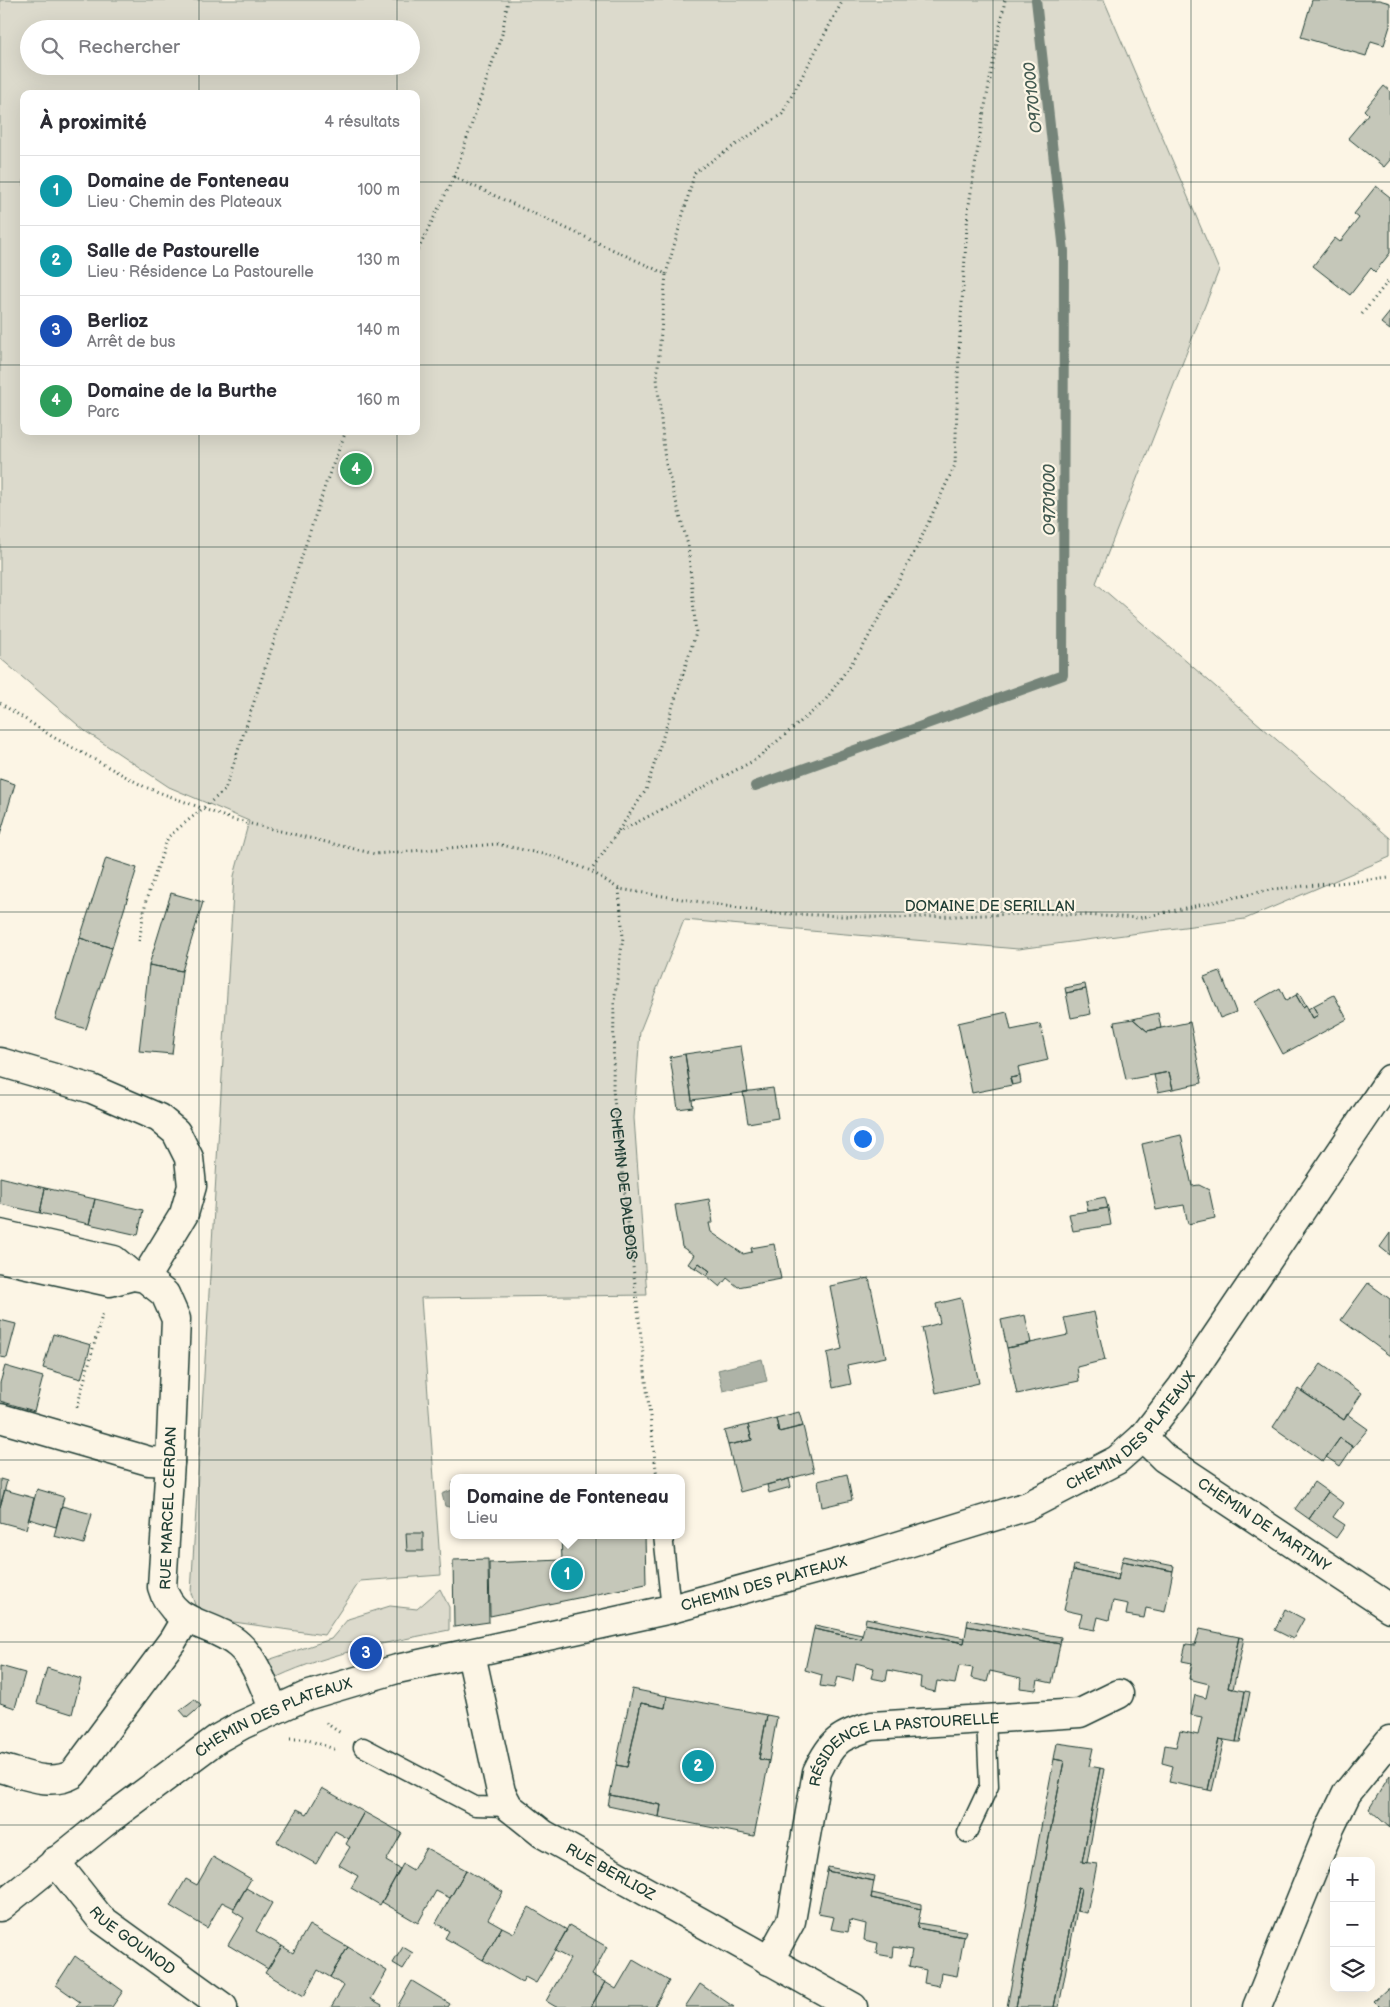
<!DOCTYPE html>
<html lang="fr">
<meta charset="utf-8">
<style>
:root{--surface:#fff;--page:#f2f2f3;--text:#2b2b33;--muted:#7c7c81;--line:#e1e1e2;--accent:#1a73e8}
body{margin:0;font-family:"Balsamiq Sans",sans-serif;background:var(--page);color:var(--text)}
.controls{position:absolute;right:15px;bottom:15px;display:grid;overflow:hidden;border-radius:10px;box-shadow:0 5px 20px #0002}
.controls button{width:45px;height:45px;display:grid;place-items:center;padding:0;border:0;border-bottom:1px solid var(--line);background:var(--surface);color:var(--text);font:25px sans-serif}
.you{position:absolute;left:862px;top:1138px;width:18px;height:18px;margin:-12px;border:4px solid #fff;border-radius:50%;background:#1a73e8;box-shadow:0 0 0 8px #1a73e833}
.badge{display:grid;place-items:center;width:32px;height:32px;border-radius:50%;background:var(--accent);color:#fff;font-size:16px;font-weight:700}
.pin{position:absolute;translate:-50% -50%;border:2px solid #fff;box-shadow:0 1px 5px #0006}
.popup{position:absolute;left:450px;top:1474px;width:235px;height:65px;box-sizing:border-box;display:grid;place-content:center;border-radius:10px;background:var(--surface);filter:drop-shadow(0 1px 4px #0005);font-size:16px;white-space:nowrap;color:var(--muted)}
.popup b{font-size:19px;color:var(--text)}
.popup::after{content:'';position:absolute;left:50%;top:100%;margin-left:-10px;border:10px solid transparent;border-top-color:var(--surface)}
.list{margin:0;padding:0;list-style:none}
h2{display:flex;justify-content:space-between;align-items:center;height:65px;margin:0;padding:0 20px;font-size:21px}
h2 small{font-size:16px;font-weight:400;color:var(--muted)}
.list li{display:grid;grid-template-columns:32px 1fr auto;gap:15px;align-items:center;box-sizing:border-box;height:70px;padding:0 20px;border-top:1px solid var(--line)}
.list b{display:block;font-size:19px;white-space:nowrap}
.list p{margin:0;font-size:16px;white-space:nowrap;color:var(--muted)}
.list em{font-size:16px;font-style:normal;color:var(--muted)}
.icon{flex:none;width:28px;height:28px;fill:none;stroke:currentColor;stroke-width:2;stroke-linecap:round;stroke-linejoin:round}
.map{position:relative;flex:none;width:1390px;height:2007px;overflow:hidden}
.search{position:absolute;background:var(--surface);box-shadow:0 5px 20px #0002;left:20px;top:20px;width:400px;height:55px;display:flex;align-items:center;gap:12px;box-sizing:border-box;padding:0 18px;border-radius:28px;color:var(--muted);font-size:19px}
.panel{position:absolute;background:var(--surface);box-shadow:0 5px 20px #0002;left:20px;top:90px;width:400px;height:345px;border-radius:10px}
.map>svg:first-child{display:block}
.green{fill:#dcdacc;stroke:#7e8c80;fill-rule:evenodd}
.water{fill:#aeb3a7;stroke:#758479}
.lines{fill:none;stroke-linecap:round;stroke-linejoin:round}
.stream{stroke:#758479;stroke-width:10}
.building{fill:#c5c7b9;stroke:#1f3d34}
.lane-casing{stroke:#1f3d34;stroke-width:21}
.street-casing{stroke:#1f3d34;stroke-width:31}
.secondary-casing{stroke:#1f3d34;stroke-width:31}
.path{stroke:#1f3d34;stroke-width:3;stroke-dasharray:1 4;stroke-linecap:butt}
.lane{stroke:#fcf5e5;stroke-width:18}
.street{stroke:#fcf5e5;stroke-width:28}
.secondary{stroke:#fcf5e5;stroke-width:28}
.grid{fill:none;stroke:#1f3d34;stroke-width:1;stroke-opacity:0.55}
.labels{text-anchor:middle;stroke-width:4.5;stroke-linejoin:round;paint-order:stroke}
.street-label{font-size:15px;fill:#1f3d34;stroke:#fcf5e5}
.water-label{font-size:16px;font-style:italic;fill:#435a51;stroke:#fcf5e5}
</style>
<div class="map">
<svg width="1390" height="2007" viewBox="0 0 1390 2007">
<rect width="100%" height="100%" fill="#fcf5e5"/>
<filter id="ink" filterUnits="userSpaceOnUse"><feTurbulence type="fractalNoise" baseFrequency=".02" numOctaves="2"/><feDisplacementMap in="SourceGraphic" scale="10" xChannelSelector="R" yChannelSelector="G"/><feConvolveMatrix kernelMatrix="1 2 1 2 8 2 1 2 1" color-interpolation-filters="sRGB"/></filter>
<g filter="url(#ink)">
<path class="green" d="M0,0H1104L1219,270L1096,583L1390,838V857L1245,919L1018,949L684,920L640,1031L634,1118L647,1295L421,1298L441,1575L360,1581L324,1635L199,1617L191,1593L234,876L249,821L169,787L85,731L0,658ZM29,29H411V66H29ZM24,94H416V431H24Z
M440,1589L449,1607V1630C391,1642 331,1652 277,1677L268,1660L331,1639L348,1619L390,1606L417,1609Z"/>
<path class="water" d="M762,1359L767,1381L723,1391L718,1370Z
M453,1482V1514V1508L445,1506L442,1494L452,1490Z"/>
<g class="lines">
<path class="stream" d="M755,786L1063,675L1064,251L1036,0"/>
</g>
<path class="building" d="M1312,0H1379L1390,3V26L1384,45L1371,41L1366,56L1301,37Z
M1384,86L1390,91V160L1384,167L1348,138L1368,114L1364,110Z
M1376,186L1390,197V253L1375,272L1371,268L1350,295L1313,266L1335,238L1340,242L1359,218L1354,214Z
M1390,312V330L1381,323Z
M0,779L15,784L0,835Z
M106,858L137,868L112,948L80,938Z
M171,893L203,902L182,971L149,965Z
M80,938L112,948L86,1029L55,1019Z
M149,965L182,971L172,1054L139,1051Z
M1220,971L1236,1012L1220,1018L1204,977Z
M1085,984L1086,989L1066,993L1065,988Z
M1280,988L1286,1001L1296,995L1303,1007L1306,1005L1313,1018L1318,1015L1313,1006L1334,995L1347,1019L1283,1054L1255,1002Z
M1086,989L1091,1014L1071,1018L1066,993Z
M1299,993L1306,1005L1303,1007L1296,995Z
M1313,1006L1318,1015L1313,1018L1308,1009Z
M1007,1012L1011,1030L1040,1024L1048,1060L1018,1067L1020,1076L1010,1078L1012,1085L972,1093L958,1023Z
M1158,1013L1161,1028L1147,1031L1133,1019Z
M1133,1019L1147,1031L1190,1022L1202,1083L1173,1089L1169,1072L1126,1080L1114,1022Z
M741,1046L748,1092L692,1100L685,1054Z
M685,1054L693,1107L678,1109L670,1057Z
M1169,1072L1173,1089L1158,1092L1154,1075Z
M1020,1076L1021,1083L1012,1085L1010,1078Z
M773,1088L778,1118L748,1123L743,1092Z
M1181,1135L1192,1186L1199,1185L1209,1190L1215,1218L1188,1224L1184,1205L1156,1210L1142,1144Z
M0,1177L45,1188L40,1213L0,1204Z
M45,1188L95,1199L89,1224L40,1213Z
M1105,1197L1108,1208L1088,1211L1086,1201Z
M95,1199L143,1210L138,1235L89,1224Z
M709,1199L713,1223H709L711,1232L743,1254L752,1252L751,1248L774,1244L781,1279L738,1287L727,1278L720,1287L707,1276L710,1271L699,1263L695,1268L688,1264L694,1255L682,1247L675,1205Z
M1108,1208L1111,1225L1073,1231L1069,1214Z
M1390,1233V1255L1380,1247Z
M699,1263L710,1271L707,1276L695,1268Z
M869,1278L886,1357L847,1365L851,1384L833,1388L827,1353L842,1349L830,1286Z
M1368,1283L1390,1299V1356L1341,1320Z
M961,1298L979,1383L936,1393L922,1328L940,1323L936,1304Z
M1094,1312L1105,1360L1077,1367L1079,1381L1017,1394L1007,1348L1068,1335L1064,1318Z
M1025,1315L1031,1343L1007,1348L1001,1320Z
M0,1320L16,1324L7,1358L0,1357Z
M53,1334L91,1345L81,1379L43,1368Z
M1321,1364L1362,1393L1344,1420L1302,1391Z
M5,1366L43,1377L34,1411L0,1401V1383Z
M1298,1389L1344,1420L1347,1414L1368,1429L1353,1447L1340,1438L1323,1462L1273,1427Z
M799,1412L803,1426L779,1432L776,1418Z
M776,1418L779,1432L803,1426L814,1472L740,1492L728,1445L752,1440L748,1425Z
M748,1425L752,1440L728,1445L724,1431Z
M1340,1438L1353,1447L1340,1466L1326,1457Z
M847,1474L852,1500L822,1507L818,1481Z
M0,1479L7,1481L0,1507Z
M789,1479L791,1487L769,1493L767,1485Z
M1314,1482L1328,1492L1309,1519L1295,1509Z
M37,1489L64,1497L56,1527L29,1519Z
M5,1490L34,1498L26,1529L0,1522V1507Z
M1328,1492L1343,1503L1333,1517L1345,1525L1336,1538L1309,1519Z
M62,1506L92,1514L84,1544L54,1536Z
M406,1533H423V1551H407Z
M561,1535H645L646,1584L490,1616L489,1563L562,1560Z
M1124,1556L1174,1566L1173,1571L1122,1561Z
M488,1559L489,1622L454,1627L453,1560Z
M1122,1561L1173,1571L1165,1612L1146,1608L1144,1618L1126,1615L1128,1604L1113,1601L1109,1620L1098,1617L1095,1630L1078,1627L1082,1614L1064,1610L1073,1570L1118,1580Z
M1074,1565L1119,1574L1118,1580L1073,1570Z
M1285,1609L1304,1619L1293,1639L1275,1630Z
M866,1618L965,1638L964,1643L865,1624Z
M968,1620L1061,1637L1060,1644L967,1626Z
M865,1624L964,1643L967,1626L1060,1644L1052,1683L1038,1680L1036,1690L1020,1688L1021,1678L990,1671L987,1682L971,1678L973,1668L959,1666L955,1684L937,1681L935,1692L920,1688L921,1677L888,1670L886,1681L871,1678L874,1668L856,1663L853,1681L837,1677L834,1688L820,1686L822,1675L805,1670L814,1629L861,1639Z
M815,1625L862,1635L861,1639L814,1629Z
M1200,1629L1239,1637L1228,1688L1245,1691L1236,1742L1219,1739L1208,1790L1169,1782L1173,1766L1162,1763L1165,1745L1176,1747L1180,1731L1198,1735L1202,1717L1191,1715L1195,1695L1206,1698L1209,1684L1189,1679L1192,1663L1182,1661L1186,1644L1195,1645Z
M1239,1637L1244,1638L1233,1689L1228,1688Z
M0,1666L25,1673L15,1708L0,1703Z
M47,1668L81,1679L72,1714L37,1703Z
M632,1689L667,1696L665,1708L641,1703L627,1767L616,1765Z
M1245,1691L1250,1692L1240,1742H1236Z
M667,1696L767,1715L759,1759L769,1761L754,1836L659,1817L661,1805L610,1795L616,1765L627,1767L641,1703L665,1708Z
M195,1699L201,1706L187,1718L180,1710Z
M767,1715L777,1717L769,1761L759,1759Z
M1219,1739L1224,1740L1212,1791L1208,1790Z
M1057,1743L1093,1748L1089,1766L1100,1768L1082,1862L1097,1864L1087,1913L1077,1911L1081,1888L1078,1887L1054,2007H1016L1064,1761L1054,1759Z
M1054,1759L1064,1761L1016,2007H1007Z
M1100,1768L1104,1769L1087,1863L1082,1862Z
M1390,1775V1828L1369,1809Z
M322,1788L364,1812L349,1839L335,1831L316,1864L277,1842L297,1809L307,1814Z
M610,1795L661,1805L659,1817L608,1806Z
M364,1812L402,1833L386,1861L400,1869L380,1905L351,1888L358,1876L339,1865L350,1847L346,1844Z
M426,1848L466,1870L450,1898L436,1891L418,1923L382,1902L403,1864L413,1870Z
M213,1857L251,1879L234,1908L222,1902L207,1928L170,1906L186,1879L197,1885Z
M828,1867L875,1876L874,1881L827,1871Z
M466,1870L503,1892L488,1919L502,1927L483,1960L445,1938L449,1931L436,1923Z
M827,1871L874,1881L871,1898L921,1909L917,1928L964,1937L957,1976L941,1973L939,1986L924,1983L926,1970L909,1966L912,1950L894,1947L893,1957L876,1954L878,1943L864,1940L866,1924L850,1920L848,1932L831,1929L834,1917L818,1914Z
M1078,1887L1081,1888L1059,2007H1054Z
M246,1888L272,1903L256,1931L282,1946L268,1969L228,1945L244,1918L233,1911Z
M872,1893L921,1904V1909L871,1898Z
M529,1907L567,1930L536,1983L525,1977L522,1982L483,1960L502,1927L514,1933Z
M918,1923L966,1931L964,1937L917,1928Z
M309,1925L348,1947L330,1977L318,1970L304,1996L265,1973L282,1946L293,1953Z
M569,1925L607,1947L592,1975L605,1982L591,2007H556L546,2001L570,1959L555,1951Z
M348,1947L387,1971L371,1999L382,2005L381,2007H331L344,1986L330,1977Z
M403,1947L413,1953L403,1969L393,1963Z
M75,1956L123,1991L112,2007H76L80,2002L56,1985Z
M633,1960L669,1981L654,2007H591L605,1982L616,1989Z
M412,1981L450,2004L448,2007H397Z
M700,1984L734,2007H685Z
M1388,1988L1390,1991V2007H1380L1374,2001Z"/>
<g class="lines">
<g class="lane-casing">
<path id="lane" d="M663,1535L671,1609
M363,1747L475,1806L509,1807
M967,1833L989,1786L986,1719"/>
</g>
<g class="street-casing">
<g id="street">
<path d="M0,1062L92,1089L159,1118L176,1132L189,1158L192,1186L184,1214L145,1278"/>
<path d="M0,1234L114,1260L133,1276"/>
<path d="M0,1258L110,1282L133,1276L145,1278L165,1294L176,1319L170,1462L162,1587C173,1627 212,1621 239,1645C256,1660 265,1690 274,1710"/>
<path d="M0,1418L149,1461L170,1462"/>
<path id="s2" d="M1143,1437L1164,1458L1390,1608"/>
<path id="s3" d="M471,1654L501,1792L509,1807L543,1834L853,2007"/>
<path d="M0,1768C24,1774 50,1787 73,1774L173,1640L186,1618"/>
<path id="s4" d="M55,1861L100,1918L223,2007"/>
<path id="s5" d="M769,1961L791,1921L817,1772C832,1740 840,1736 872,1726L1080,1713L1119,1694"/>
<path d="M1257,2007L1329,1830L1347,1793L1390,1740"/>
</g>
</g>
<g class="secondary-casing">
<g id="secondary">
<path id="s6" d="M0,1907L104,1823L217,1739L242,1725L306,1696L397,1669L671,1609L872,1554L1028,1506L1117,1460L1143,1437L1182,1387L1390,1079"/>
</g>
</g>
<g class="path">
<path d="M454,177L502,34L508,0"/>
<path d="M416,254L454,177L666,274L657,378L665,461L688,545L696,633L646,790L591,871"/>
<path d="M666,274L695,172L782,114L843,0"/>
<path d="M1362,314L1390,279"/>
<path d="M0,703L53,737L145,787L231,819L375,854L497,844L556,857L591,871L619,889L770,913L892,918L1046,913L1139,918L1274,889L1390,878"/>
<path d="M617,833L755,760L824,702L863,647L917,547L955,465L959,349L968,211L982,122L1005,0"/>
<path id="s1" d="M619,889L623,937L614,1002L613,1090L657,1478"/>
<path d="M139,941L146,900L168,837L225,790L327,480L346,431"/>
<path d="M77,1407L103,1312"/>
<path d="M326,1723L342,1734"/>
<path d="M290,1739H305L337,1750"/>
</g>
<use href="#lane" class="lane"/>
<use href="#street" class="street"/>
<use href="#secondary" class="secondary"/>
</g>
</g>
<path class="grid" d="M199,0V29M397,0V29M596,0V2007M794,0V2007M993,0V2007M1191,0V2007M199,66V94M397,66V94M0,182H24M416,182H1390M0,365H24M416,365H1390M199,431V2007M397,431V2007M0,547H1390M0,730H1390M0,912H1390M0,1095H1390M0,1277H1390M0,1460H1390M0,1642H1390M0,1825H1390"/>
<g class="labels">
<g class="street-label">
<text x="990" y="911">DOMAINE DE SERILLAN</text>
<text dy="5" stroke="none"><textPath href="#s1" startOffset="296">CHEMIN DE DALBOIS</textPath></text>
<text dy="5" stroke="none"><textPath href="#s6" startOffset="1250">CHEMIN DES PLATEAUX</textPath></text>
<text transform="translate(168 1508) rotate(-88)" y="5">RUE MARCEL CERDAN</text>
<text dy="5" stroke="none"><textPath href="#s2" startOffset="150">CHEMIN DE MARTINY</textPath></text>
<text dy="5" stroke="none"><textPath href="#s6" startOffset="845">CHEMIN DES PLATEAUX</textPath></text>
<text dy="5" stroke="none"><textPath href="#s6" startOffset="335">CHEMIN DES PLATEAUX</textPath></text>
<text dy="5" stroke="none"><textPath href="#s5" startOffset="291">RÉSIDENCE LA PASTOURELLE</textPath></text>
<text dy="5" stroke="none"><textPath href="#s3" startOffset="279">RUE BERLIOZ</textPath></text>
<text dy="5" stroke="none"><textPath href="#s4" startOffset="112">RUE GOUNOD</textPath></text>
</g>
<g class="water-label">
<text transform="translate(1032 98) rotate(-96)" y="6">O9701000</text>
<text transform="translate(1049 500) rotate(-90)" y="6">O9701000</text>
</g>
</g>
</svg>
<div class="controls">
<button>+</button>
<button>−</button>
<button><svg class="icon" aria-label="layers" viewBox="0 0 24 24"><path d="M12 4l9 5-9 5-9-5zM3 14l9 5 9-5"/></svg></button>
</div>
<div class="you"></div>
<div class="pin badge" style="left:567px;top:1574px;background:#0f9aa8">1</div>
<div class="popup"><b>Domaine de Fonteneau</b>Lieu</div>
<div class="pin badge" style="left:698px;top:1766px;background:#0f9aa8">2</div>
<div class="pin badge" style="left:366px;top:1653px;background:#1a4fb4">3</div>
<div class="pin badge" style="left:356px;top:469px;background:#2e9e5b">4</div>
<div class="search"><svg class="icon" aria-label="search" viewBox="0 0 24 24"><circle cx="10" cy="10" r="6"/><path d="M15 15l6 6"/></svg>Rechercher</div>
<section class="panel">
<h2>À proximité<small>4 résultats</small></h2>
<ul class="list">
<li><span class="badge" style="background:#0f9aa8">1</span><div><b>Domaine de Fonteneau</b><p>Lieu · Chemin des Plateaux</p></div><em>100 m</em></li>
<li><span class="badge" style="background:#0f9aa8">2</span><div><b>Salle de Pastourelle</b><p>Lieu · Résidence La Pastourelle</p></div><em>130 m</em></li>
<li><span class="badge" style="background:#1a4fb4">3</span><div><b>Berlioz</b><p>Arrêt de bus</p></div><em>140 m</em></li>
<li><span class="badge" style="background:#2e9e5b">4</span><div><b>Domaine de la Burthe</b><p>Parc</p></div><em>160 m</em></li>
</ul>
</section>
</div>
